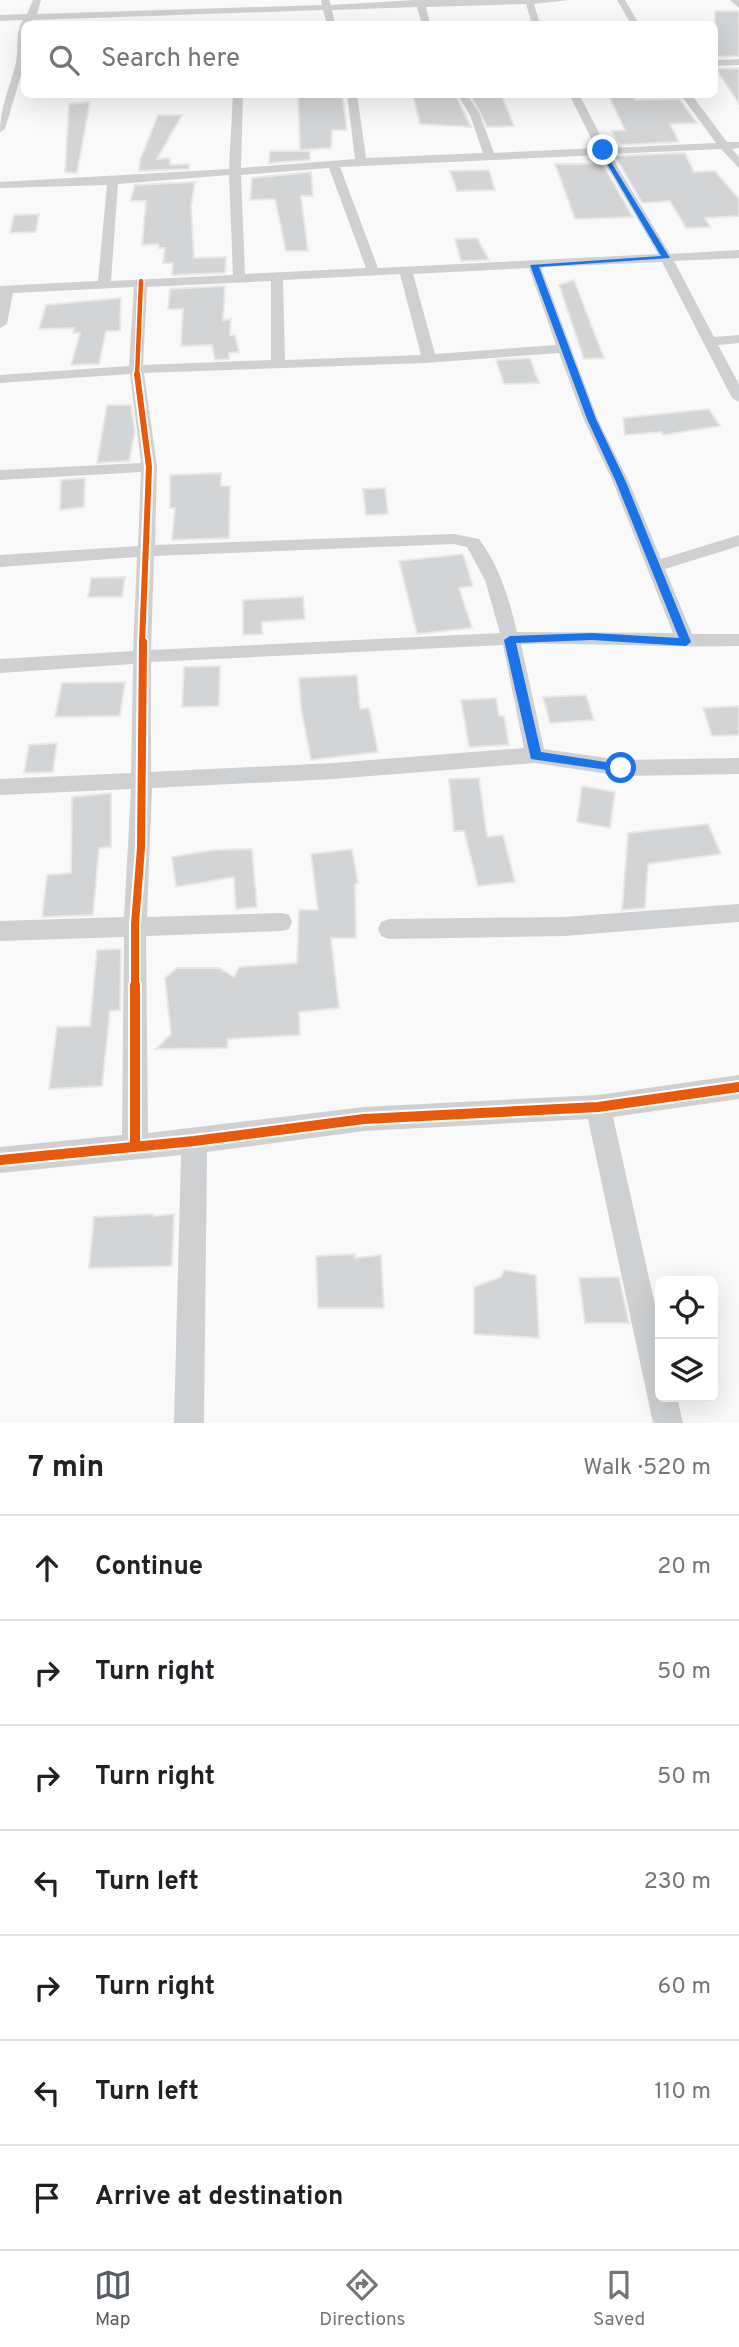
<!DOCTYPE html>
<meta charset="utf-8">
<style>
:root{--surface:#fff;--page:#f6f6f6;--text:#202124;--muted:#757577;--line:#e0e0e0;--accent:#585c63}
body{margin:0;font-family:Overpass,sans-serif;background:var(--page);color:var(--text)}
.controls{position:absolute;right:21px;bottom:21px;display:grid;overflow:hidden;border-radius:10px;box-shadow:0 7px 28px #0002}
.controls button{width:63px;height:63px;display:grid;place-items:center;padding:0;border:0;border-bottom:2px solid var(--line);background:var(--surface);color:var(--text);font:35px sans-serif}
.stop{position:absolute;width:21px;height:21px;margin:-16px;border:5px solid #1a73e8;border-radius:50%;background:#fff}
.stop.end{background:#1a73e8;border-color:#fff;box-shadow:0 2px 7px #0008}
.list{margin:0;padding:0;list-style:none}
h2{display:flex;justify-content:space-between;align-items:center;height:91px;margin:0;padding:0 28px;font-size:30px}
h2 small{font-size:23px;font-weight:400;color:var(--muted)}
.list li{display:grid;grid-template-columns:46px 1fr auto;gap:21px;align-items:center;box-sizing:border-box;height:105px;padding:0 28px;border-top:2px solid var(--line)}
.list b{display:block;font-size:26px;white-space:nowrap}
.list em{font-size:23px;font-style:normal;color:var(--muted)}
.icon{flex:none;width:38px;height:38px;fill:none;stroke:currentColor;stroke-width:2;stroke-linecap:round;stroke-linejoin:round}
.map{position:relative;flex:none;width:739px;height:1423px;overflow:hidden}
.search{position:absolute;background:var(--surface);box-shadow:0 7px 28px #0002;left:21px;right:21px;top:21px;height:77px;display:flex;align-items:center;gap:18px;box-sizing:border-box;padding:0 24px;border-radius:10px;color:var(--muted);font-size:26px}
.sheet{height:826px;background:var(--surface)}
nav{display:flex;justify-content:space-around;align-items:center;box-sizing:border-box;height:98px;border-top:2px solid var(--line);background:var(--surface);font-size:19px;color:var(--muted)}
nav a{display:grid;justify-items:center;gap:4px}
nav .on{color:var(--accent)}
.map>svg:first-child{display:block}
.building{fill:#d2d4d5;stroke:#e8e8e8;stroke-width:2}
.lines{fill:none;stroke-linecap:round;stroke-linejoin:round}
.street{fill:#cfd0d2;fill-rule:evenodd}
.cycleway-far3-casing{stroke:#fff;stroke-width:7}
.cycleway-far2-casing{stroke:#fff;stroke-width:10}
.cycleway-far1-casing{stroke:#fff;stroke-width:12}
.cycleway-casing{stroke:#fff;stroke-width:14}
.cycleway-far3{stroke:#e8590c;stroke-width:4.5}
.cycleway-far2{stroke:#e8590c;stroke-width:6}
.cycleway-far1{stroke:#e8590c;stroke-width:8}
.cycleway{stroke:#e8590c;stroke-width:10}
.route{fill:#1a73e8}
</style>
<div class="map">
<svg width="739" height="1423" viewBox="0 0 739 1423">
<rect width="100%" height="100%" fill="#f9f9f9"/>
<path class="building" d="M715,11H739V56L715,57Z
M739,68V104L716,69Z
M342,94L347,130H332L331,148L300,150L298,95Z
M413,94H455L471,127L420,124Z
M470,94H501L514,126L487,127Z
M608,94H632L635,100L679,99L697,123L670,124L679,142L621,145L611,131L625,130Z
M90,102L77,173L65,172L69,104Z
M158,115H182L157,159L170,158V165L189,164V169L139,171L140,160Z
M270,151H310V160L269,163Z
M685,153L694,172L715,171L739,199V216L705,218L710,227L686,228L670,201L642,203L615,156Z
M592,158H599L633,217L575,219L555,164H594Z
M489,170L495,190L457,191L450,171Z
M311,172L313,196H301L308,251H286L275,199L250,200L252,178Z
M195,182L191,207L194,258L226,257L225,273L172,275L173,263H163L165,248H159L158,244L142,245L146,201H130L135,185Z
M39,214L36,232L10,233L14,215Z
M477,238L489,260L461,261L455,239Z
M574,280L604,358L584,359L559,285Z
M225,286L223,320L231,319L230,335H235L239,352L229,353V359L215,360L212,345L181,346L183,309H168L170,289Z
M121,298L120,331H106L99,364L71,365L80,333H73L74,328L39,329L46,305Z
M530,358L539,383L504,384L496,360Z
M107,405H131L135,432L129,461L97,463Z
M709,409L720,426L663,435L661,432L625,435L623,418Z
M221,473V486H230L229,538L172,540L175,508H170V475Z
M85,478L84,507L60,510L61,480Z
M385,488L388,514L366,515L363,489Z
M463,554L473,586L459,588L472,628L417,634L399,561Z
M125,577L122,597H88L91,578Z
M303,597L305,619L262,622V634L243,635V600Z
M220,666L219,706L182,707L184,667Z
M357,675L360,709L369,708L378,752L311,760L301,708L299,678Z
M125,682L120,716L55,717L62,683Z
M586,695L594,720L550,723L543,697Z
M496,698L499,716H504L509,745L469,747L461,700Z
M739,706V735L712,736L703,708Z
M57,743L53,772L24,773L29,745Z
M479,778L487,837L503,835L515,882L478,886L464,831H454L449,779Z
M582,786L615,792L610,828L577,822Z
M111,793V847L99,848L93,915L42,917L47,875L71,873L72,797Z
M708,824L721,854L648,864L645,908L622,910L628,833Z
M252,849L257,907L236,909L234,877L176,887L172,857L213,850Z
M352,849L358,883L355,884L356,938H331L339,1008L299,1012L300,1035L228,1039L227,1048L156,1049L171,1034L165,978L177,968H219L234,977L239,967L297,963L299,910H318L311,854Z
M121,949L120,1010L110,1011L102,1086L49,1089L57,1027L90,1026L97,950Z
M153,1214V1216L174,1214L172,1266L89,1268L94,1217Z
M355,1254V1258L381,1255L384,1308H318L316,1256Z
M504,1270L536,1275L539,1338L474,1334V1287L501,1277Z
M619,1277L629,1323H585L579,1278Z"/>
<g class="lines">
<path class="street" d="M33,0H41L37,14L322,5L321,0H329L331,5L415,0H569L534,4L540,24H532L526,4L426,7L430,24H422L417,7L332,10L335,24H327L323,10L33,20L24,24V65L5,129L0,132C0,107 10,87 16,63C19,49 15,31 23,20L0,21V15L27,14Z
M617,0H625L639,24H631Z
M730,0H739V8Z
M739,59V65L714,66V60Z
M233,94H243L241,168L355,159L347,94H357L366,158L483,153L470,115L457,94H467L480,115L494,153L596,148L569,94H579L607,148L716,143L680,94H691L727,142H739V148L732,149L739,157V168L721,149L610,154L670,254L739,250V258L674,261L714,337L739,335V343L718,345L739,384V402L732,398L662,262L541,267L598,420L629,482L661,559L739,535V546L665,569L692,634H739V646C667,648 594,643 521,644L544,749L621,760L739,758V774L621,776L535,763L333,779L152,788L147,917L281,913L289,915L292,922L289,929L281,931L146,936L148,1133L364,1107L598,1095L739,1075V1099L613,1117L660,1327V1397H677L683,1423H653L588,1119L364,1131L207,1152L204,1423H174L181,1155L0,1173V1147L122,1135L124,937L0,941V921L124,917L131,789L0,795V779L131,773L133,664L0,673V659L133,651L137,557L0,567V555L138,546L141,472L0,480V470L141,463L130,374L0,383V375L129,366L134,287L13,293L7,324L0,328V286L98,281L107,185L0,188V182L229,169ZM600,155L658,254L378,268L340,167ZM329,168L366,268L245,274L241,175ZM229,175L233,275L111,281L118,184ZM529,268L556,345L435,354L413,274ZM400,274L421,355L285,360L283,280ZM271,281V360L143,365L147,287ZM559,353L584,420L613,482L673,633L517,632C509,599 500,567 479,539L454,534L155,545L157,467L144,373L425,363ZM454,544L467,547L485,580L500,633L151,650L154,556ZM503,645L524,748L333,763L151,772V662Z
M739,904V922L564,936L389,939L381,936L378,929L381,922L389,919L564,917Z"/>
<g class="cycleway-far3-casing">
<path id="cycleway-far3" d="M137,376L141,281"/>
</g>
<g class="cycleway-far2-casing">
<path id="cycleway-far2" d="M137,374L149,467L142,644"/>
</g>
<g class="cycleway-far1-casing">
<path id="cycleway-far1" d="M135,987V924L141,848L143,642"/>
</g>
<g class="cycleway-casing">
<path id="cycleway" d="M135,985V1147
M0,1160L194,1141L364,1119L598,1107L739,1087"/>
</g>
<use href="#cycleway-far3" class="cycleway-far3"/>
<use href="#cycleway-far2" class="cycleway-far2"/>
<use href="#cycleway-far1" class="cycleway-far1"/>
<use href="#cycleway" class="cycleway"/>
</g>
<path class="route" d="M603,149L670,258L539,267L596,419L626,482L691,642L686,646L592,640L516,643L541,752L625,765V771L621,772L531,759L504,640L510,636L592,633L679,638L616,482L587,419L530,265L661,256L599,150Z"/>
</svg>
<div class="controls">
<button><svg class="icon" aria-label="locate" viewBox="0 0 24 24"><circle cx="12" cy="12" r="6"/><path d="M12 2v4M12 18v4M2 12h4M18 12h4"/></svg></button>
<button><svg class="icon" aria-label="layers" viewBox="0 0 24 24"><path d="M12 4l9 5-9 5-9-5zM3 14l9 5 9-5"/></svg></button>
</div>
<div class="stop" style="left:621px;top:768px"></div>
<div class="stop end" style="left:603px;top:150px"></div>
<div class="search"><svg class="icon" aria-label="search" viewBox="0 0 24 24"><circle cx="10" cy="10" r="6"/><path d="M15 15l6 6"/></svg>Search here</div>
</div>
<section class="sheet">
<h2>7 min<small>Walk · 520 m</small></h2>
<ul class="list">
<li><svg class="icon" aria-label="ahead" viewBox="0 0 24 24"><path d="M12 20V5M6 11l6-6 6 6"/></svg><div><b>Continue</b></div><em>20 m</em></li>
<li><svg class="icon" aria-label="right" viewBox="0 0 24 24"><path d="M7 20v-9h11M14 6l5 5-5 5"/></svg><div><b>Turn right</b></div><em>50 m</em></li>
<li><svg class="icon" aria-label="right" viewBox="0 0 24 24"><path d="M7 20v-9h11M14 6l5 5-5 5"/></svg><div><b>Turn right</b></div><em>50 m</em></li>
<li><svg class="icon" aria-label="left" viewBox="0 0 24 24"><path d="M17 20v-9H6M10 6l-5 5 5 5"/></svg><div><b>Turn left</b></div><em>230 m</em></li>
<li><svg class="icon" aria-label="right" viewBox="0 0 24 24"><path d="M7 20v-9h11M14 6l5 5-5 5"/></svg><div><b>Turn right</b></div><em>60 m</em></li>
<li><svg class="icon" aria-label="left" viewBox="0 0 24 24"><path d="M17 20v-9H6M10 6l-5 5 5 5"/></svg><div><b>Turn left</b></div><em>110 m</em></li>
<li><svg class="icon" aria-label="arrive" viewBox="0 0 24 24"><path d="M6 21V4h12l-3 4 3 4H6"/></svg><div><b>Arrive at destination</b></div></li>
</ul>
</section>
<nav>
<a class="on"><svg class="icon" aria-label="map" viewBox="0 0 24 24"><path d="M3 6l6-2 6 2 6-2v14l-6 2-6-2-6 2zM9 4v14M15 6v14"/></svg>Map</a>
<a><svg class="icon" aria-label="directions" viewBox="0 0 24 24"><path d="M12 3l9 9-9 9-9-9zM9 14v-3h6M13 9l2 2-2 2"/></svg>Directions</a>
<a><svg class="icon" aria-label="saved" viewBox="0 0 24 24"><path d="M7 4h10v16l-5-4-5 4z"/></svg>Saved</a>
</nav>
